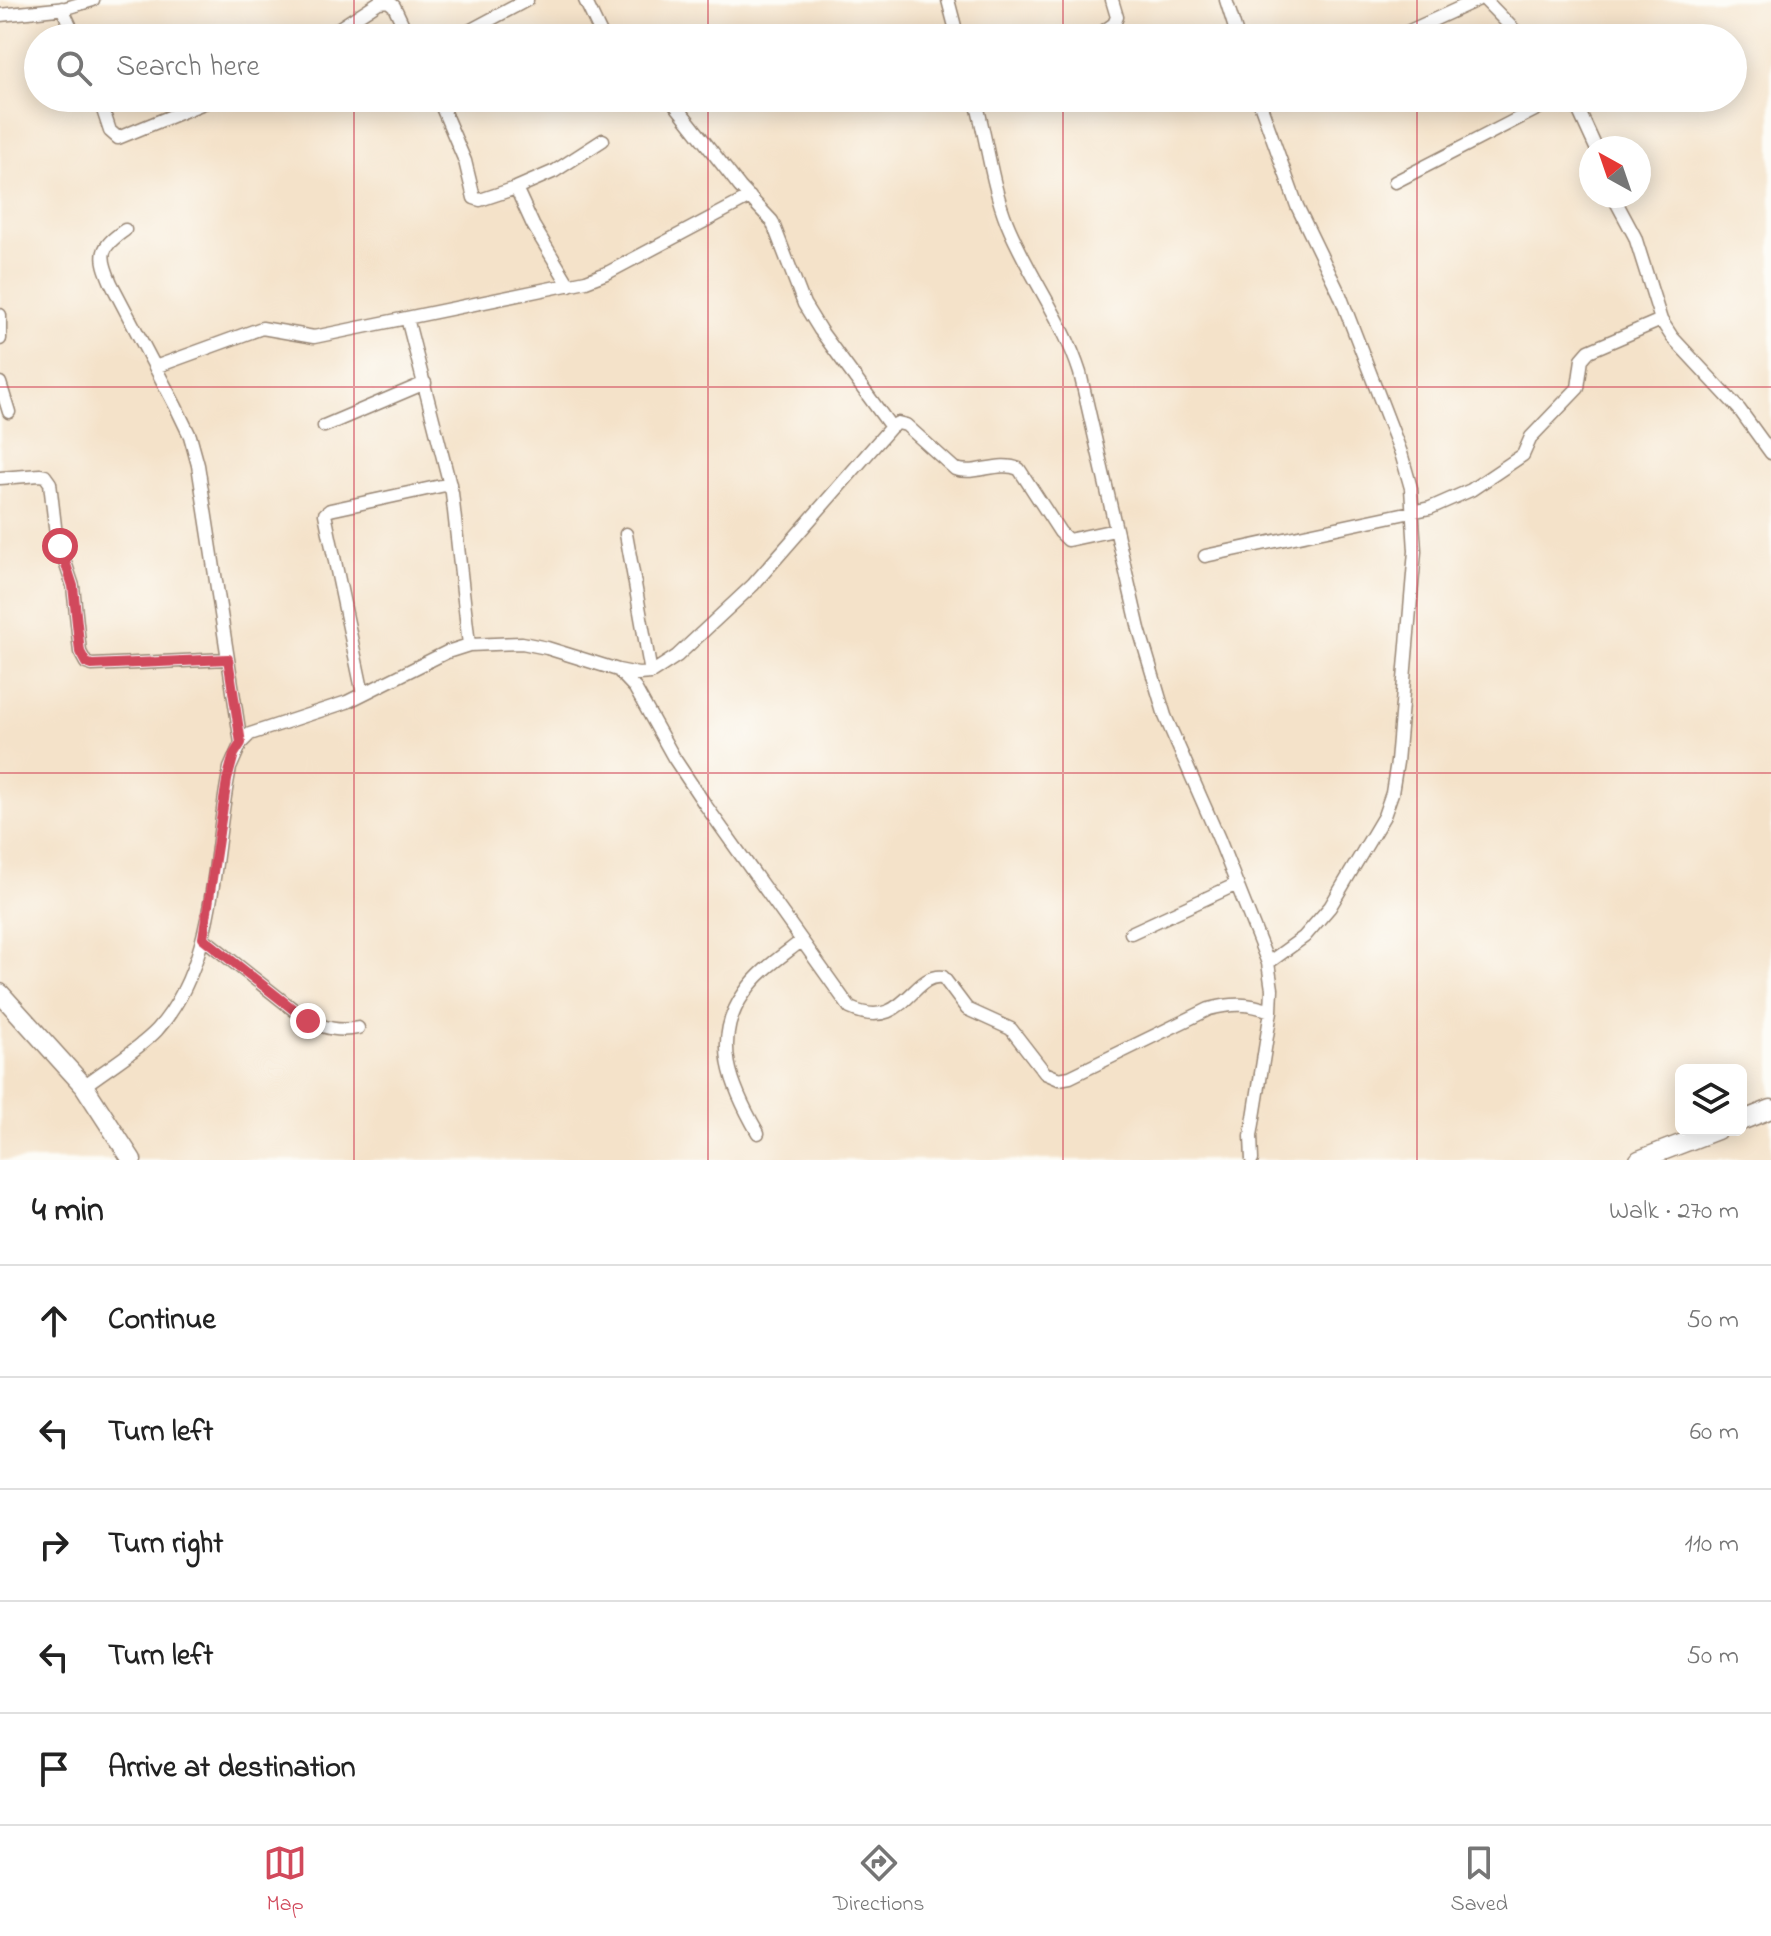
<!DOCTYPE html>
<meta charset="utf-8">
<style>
:root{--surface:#fff;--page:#f2f2f2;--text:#222;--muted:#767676;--line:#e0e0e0;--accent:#d1495b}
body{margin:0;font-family:"Indie Flower",sans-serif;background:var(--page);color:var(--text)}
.controls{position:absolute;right:24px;bottom:24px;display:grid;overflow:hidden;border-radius:12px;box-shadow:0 4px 20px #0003}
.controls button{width:72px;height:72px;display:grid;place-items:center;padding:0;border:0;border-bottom:2px solid var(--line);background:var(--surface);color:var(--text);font:40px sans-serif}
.compass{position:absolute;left:1579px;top:136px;width:72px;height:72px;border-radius:50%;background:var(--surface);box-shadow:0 4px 20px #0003;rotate:320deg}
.stop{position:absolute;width:24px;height:24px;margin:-18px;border:6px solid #d1495b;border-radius:50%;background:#fff}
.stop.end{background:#d1495b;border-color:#fff;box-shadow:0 2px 8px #0008}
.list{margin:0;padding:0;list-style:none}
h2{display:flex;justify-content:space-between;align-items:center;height:104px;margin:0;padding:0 32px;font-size:34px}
h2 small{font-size:26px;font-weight:400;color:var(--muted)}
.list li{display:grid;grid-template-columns:52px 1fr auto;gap:24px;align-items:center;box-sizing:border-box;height:112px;padding:0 32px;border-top:2px solid var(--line)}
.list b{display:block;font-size:30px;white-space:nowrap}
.list em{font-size:26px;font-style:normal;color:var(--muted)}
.icon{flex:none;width:44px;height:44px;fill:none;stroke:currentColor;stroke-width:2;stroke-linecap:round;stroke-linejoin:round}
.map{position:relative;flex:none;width:1771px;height:1160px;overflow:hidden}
.search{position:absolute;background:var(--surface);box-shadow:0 4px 20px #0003;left:24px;right:24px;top:24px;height:88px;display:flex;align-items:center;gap:20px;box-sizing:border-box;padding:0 28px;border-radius:44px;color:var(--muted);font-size:30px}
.sheet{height:664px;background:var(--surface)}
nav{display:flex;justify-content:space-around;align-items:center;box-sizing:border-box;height:112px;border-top:2px solid var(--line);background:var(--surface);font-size:22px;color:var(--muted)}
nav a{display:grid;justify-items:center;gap:4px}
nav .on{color:var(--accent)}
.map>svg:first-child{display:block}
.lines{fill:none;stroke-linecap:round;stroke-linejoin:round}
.street-casing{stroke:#988674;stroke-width:15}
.secondary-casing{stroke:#988674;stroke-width:21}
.street{stroke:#fff;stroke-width:12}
.secondary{stroke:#fff;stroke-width:18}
.route{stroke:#d1495b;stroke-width:10}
.grid{fill:none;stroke:#d1495b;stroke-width:2;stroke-opacity:0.55}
</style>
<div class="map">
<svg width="1771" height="1160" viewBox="0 0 1771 1160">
<rect width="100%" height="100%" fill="#fdfcf7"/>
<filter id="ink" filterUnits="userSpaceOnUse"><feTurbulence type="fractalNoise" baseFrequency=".0125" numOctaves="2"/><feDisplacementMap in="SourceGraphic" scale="16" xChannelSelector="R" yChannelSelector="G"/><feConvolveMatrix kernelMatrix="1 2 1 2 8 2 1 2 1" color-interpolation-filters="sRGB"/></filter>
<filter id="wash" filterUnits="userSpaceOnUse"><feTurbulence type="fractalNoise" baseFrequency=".006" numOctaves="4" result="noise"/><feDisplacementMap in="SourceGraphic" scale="32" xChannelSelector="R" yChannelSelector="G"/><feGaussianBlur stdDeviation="1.8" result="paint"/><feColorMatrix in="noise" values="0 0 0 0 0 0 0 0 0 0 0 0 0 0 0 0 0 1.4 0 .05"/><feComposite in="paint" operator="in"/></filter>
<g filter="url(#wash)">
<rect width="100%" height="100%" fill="#f4e2c9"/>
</g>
<g filter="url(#ink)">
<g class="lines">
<g class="street-casing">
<path id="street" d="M585,0L603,38
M948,0L958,38
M1226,0L1238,38
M1485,0L1522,38
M62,8L76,38
M0,15L66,8L93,0
M324,38L379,2L388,1L394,6L409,38
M456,38L527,0
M1094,38L1114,24L1117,17L1112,0
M1394,38L1477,0
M99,98L110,131L118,138L216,98
M438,98L465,161L474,198L480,200L516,188L533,225L569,285
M670,98L740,187L772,221L804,304L820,330L891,427
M975,98C987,139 991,183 1007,223C1028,275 1063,319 1080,373L1139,629L1165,716L1219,839L1268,963L1272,989L1271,1011L1251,1136L1252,1160
M1258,98L1297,206L1340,295L1401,453L1411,488L1415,551L1397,762L1392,793L1384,816L1330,907L1304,937L1268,963
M1573,98L1596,148
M1395,182L1558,98
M516,188L555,171L603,140
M1613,196L1635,237L1661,320L1672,337L1739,409L1771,453
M125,230C99,248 99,255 111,283L176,407L190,436L198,465L241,743
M0,315V339
M407,318L452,493L469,645
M155,367L262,328L314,337L586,281L609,272L750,197
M0,383L9,412
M324,426L425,383
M0,478L40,475L45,476L50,483L56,535L73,586L80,652L86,663L92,665L228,659
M626,534L651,673
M1205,556L1430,508L1471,490L1523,455L1531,437L1578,388L1582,359L1589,351L1661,320
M618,670L635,688L674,758L706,806L850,1008C904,1033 912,972 943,977L967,1009L1011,1029L1045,1073L1059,1079L1070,1077L1209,1009C1233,1003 1248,1003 1271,1011
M363,694L325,514L330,510L450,484
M1131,933L1237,884
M203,938L308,1021C326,1028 339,1032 358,1028
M84,1086C106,1069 138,1050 157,1030C218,962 212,853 230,768L241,743L250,734L347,702L447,652L469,645L522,643L547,648L618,670L638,674L651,673L677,656L753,585L891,427L898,423L906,425L955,469C977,476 998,460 1019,469L1060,532L1068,540L1115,530
M758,1133C732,1088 710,1040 745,992C759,971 781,957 801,941"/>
</g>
<g class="secondary-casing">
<path id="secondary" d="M0,993L84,1086L132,1160
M1741,1121L1771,1109
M1639,1160L1717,1130"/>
</g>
<use href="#street" class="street"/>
<use href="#secondary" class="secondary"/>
</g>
</g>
<g class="lines" filter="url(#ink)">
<path class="route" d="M60,546L73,586L80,652L86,663L92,665L228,659L241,743L234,754L227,780L203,938L308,1021"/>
</g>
<path class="grid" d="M354,0V38M708,0V38M1063,0V38M1417,0V38M354,98V1160M708,98V1160M1063,98V1160M1417,98V1160M0,387H1771M0,773H1771"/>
</svg>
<div class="controls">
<button><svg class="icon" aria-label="layers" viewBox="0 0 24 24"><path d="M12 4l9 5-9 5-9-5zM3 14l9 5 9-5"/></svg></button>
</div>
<svg class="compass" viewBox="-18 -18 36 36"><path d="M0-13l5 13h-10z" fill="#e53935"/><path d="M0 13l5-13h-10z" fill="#767676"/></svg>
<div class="stop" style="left:60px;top:546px"></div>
<div class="stop end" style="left:308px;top:1021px"></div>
<div class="search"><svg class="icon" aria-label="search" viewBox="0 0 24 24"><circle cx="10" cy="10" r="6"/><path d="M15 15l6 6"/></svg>Search here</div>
</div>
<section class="sheet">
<h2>4 min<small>Walk · 270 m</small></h2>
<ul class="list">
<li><svg class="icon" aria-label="ahead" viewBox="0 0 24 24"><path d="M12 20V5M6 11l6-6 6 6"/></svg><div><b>Continue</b></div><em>50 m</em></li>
<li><svg class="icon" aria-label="left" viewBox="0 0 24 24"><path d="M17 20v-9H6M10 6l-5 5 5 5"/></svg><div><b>Turn left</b></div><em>60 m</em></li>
<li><svg class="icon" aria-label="right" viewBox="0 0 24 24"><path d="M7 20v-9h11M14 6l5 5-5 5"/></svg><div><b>Turn right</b></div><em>110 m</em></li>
<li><svg class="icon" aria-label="left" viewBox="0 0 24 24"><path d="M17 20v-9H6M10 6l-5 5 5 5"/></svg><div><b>Turn left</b></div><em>50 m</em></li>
<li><svg class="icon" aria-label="arrive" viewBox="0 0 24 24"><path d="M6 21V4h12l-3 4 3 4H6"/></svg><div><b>Arrive at destination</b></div></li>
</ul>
</section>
<nav>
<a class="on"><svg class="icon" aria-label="map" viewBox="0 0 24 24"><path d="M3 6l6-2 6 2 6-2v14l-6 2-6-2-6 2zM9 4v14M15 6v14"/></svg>Map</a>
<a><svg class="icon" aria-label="directions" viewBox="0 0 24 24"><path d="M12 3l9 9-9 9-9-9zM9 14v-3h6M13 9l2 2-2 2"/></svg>Directions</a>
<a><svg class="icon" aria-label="saved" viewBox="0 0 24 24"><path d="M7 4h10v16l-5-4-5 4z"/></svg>Saved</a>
</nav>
